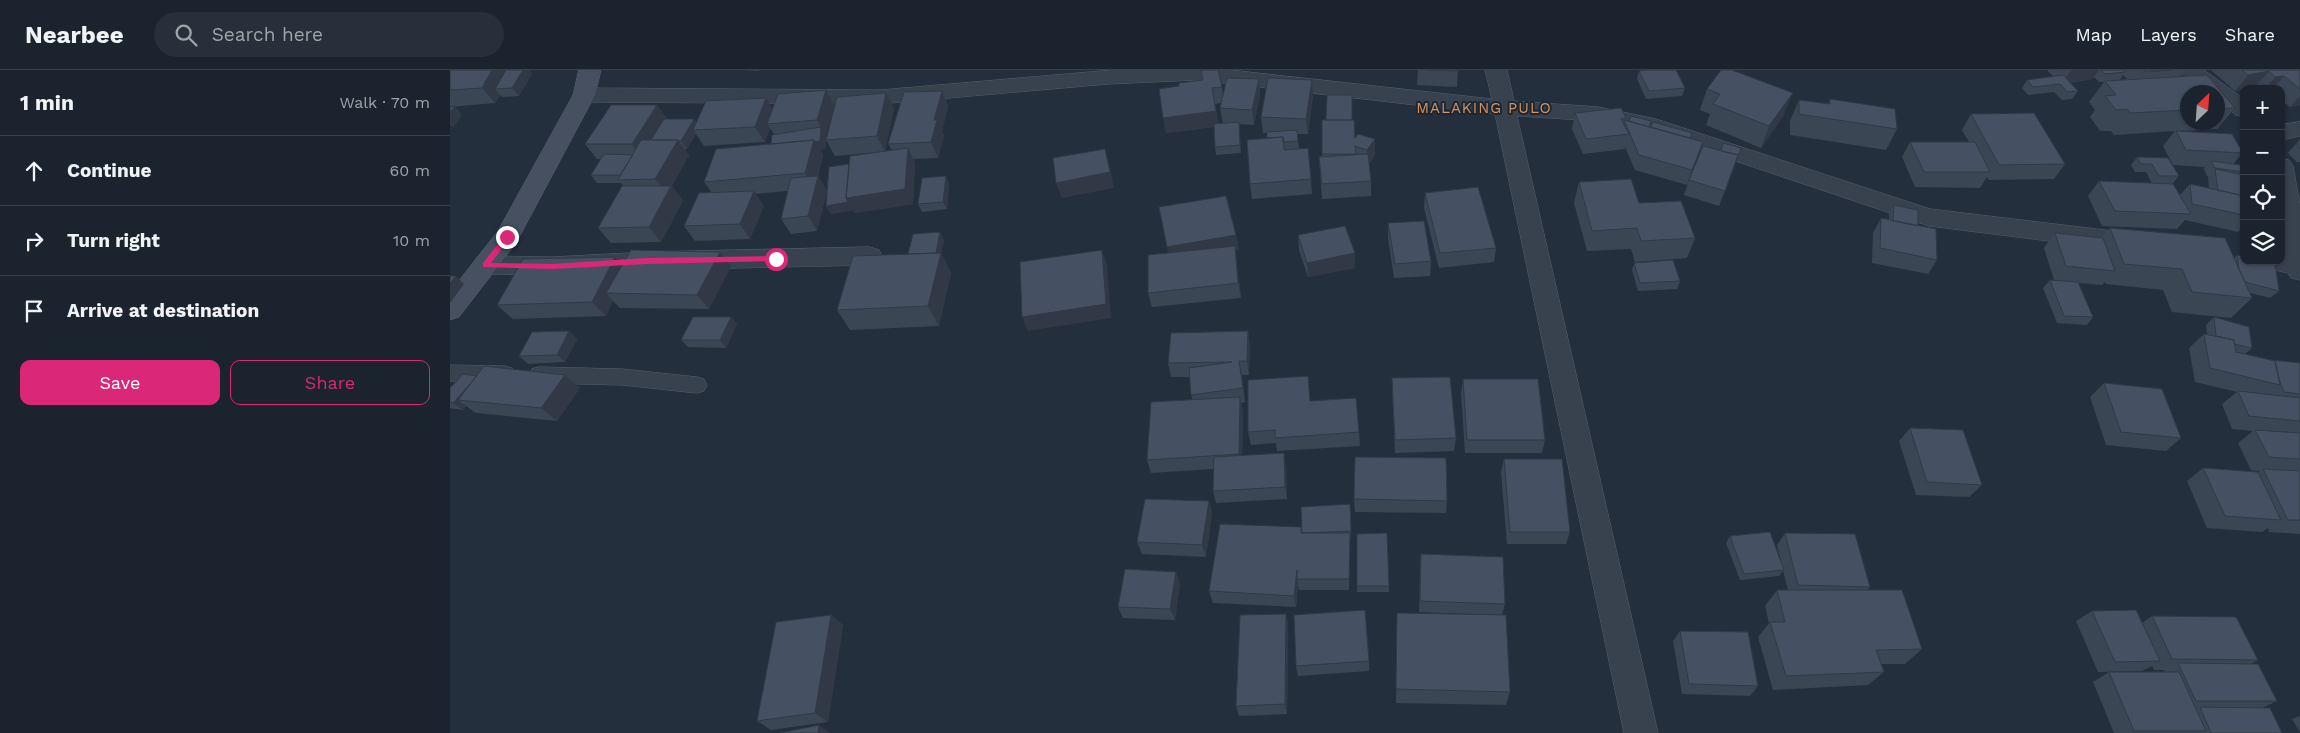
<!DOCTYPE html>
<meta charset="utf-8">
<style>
:root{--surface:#1b232e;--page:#282f3a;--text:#f1f3f6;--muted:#a0a4aa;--line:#39404a;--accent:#db2777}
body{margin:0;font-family:"Work Sans",sans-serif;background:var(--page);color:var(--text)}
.controls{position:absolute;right:15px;top:15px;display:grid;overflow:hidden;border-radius:10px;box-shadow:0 1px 4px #0004}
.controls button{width:45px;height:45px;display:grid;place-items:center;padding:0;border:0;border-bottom:1px solid var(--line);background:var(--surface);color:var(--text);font:25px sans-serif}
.compass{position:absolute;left:1730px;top:15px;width:45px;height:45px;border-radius:50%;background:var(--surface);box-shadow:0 1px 4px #0004;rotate:25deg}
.stop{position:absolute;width:15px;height:15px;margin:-11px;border:4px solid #db2777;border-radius:50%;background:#fff}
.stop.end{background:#db2777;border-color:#fff;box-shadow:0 1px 5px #0008}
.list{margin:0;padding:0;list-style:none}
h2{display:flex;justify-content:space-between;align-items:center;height:65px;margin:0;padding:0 20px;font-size:21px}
h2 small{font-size:16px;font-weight:400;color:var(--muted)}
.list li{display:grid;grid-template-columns:32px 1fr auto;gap:15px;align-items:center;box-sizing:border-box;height:70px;padding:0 20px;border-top:1px solid var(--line)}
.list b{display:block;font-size:19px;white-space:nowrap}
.list em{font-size:16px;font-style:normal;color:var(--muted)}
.actions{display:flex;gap:10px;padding:15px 20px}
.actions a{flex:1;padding:11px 0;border:1px solid var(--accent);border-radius:10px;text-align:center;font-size:18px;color:var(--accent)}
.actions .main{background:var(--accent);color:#fff}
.icon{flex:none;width:28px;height:28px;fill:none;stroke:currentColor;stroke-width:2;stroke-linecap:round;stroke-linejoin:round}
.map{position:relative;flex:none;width:1850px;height:663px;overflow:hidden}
header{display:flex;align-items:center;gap:30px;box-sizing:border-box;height:70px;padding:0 25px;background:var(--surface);border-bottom:1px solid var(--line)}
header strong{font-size:24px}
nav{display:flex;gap:28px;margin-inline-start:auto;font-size:18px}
.search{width:350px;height:45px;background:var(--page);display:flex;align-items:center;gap:12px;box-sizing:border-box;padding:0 18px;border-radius:28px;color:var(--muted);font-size:19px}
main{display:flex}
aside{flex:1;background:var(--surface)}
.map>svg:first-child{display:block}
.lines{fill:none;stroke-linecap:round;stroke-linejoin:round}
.lane-casing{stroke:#565f6c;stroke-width:1}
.street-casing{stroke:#565f6c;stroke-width:1}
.secondary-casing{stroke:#565f6c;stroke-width:1}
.lane{fill:#38414e;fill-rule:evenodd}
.street{fill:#38414e;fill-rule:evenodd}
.secondary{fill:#465061;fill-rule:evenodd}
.wall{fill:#3b4654;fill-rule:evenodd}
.shaded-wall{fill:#303945}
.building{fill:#455162;stroke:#303945}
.route{fill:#db2777}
.labels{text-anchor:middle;stroke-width:4;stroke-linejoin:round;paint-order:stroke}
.far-quarter-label{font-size:15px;letter-spacing:1px;fill:#d59563;stroke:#1d2633}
</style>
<header>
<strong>Nearbee</strong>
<div class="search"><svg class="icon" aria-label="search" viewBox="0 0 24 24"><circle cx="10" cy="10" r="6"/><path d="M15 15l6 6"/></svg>Search here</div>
<nav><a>Map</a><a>Layers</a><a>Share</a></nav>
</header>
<main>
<aside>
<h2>1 min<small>Walk · 70 m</small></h2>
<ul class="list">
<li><svg class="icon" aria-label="ahead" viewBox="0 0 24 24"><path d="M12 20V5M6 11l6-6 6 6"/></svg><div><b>Continue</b></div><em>60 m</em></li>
<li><svg class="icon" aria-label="right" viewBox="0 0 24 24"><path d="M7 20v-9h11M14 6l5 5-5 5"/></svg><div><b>Turn right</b></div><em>10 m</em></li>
<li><svg class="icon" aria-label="arrive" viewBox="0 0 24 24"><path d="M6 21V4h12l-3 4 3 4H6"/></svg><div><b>Arrive at destination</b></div></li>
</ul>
<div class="actions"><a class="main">Save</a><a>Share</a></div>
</aside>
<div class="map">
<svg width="1850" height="663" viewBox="0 0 1850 663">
<rect width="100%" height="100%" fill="#242f3e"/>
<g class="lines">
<g class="lane-casing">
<path id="lane" d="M0,295L55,296L62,298L65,304L62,310L55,312L0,311Z
M89,297L172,299L247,307L254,309L257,315L254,321L247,323L172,315L89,313L82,311L79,305L82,299Z"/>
</g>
<g class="street-casing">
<path id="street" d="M663,0H780L1042,29L1035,0H1057L1064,31L1148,37L1206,49L1480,139L1663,161L1672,164L1675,170L1672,176L1663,179L1479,156L1202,63L1148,51L1067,46L1208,663H1174L1045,44L747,10L658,14L430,34L134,32L126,30L123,25L126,20L134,18L430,20Z
M1729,0H1754L1794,29V47L1786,45L1768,31V22C1753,22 1737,12 1729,0Z
M1850,52V66L1831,70V55Z
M1831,88L1839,90L1843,96L1850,135V210L1841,208L1838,203L1812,197L1809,191H1831V183L1835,184L1831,165Z
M420,177L429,180L432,186L429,192L420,195L197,200L102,205L35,204L26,202L23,195L26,188L35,186L102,187L197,182Z"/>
</g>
<g class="secondary-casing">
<path id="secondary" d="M129,0H151L145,25L66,173L9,247L0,250V222L48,161L123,25Z"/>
</g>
<use href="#lane" class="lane"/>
<use href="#street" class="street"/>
<use href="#secondary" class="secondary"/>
</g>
<path class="wall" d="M0,0H79L82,4L69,26L52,27L50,25L45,33L0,37Z
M294,0H309L308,1Z
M968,0H1008L1007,17L967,15Z
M1597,0H1736L1731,6L1757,5L1785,38L1767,59L1730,61L1782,64L1793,83L1783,94L1792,95L1794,100V104L1793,105H1794V156L1788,162L1735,150L1727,159L1652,156L1638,126L1649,111L1702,113L1696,102H1685L1681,95L1687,87L1718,88L1729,106L1722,114H1723L1730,125L1740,114L1759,118L1758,107V106H1757L1754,99L1755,97L1723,95L1713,76L1725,61L1664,65L1661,61H1650L1640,47L1645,40L1639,32L1654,12H1649L1644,7L1642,9L1620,13L1628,21L1622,29L1612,30L1604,22L1578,25L1572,18L1577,10L1604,7ZM1673,5L1677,9L1670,10ZM1738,22H1768V52H1738Z
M1761,0H1850V35L1840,37L1831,30V19H1808L1805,17L1785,21Z
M1189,1L1235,18L1232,26L1196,29L1187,9Z
M809,9L810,25L804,55L789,54L791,83L766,85L765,77L764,57L716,63L709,19L772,17L773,26ZM771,33L770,38L773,53L768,54L765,34Z
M862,10L863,25L858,64H847L849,78L861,109L862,124L802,129L800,114L817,68V63H813L811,47Z
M1257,19L1334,45L1311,78L1256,55L1260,44L1250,40Z
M376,20L385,36L376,65L375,79L370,80L373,85L368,106L377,121L367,161L341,164L331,149L338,121L305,124L314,136L300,169L245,171L234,156L262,123L254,112L321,74L324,64L320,58L315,72L254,76L246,64L237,79H235L239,85L222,116L233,131L211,172L161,173L148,158L173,116L171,113H147L141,105L151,89H147L135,74L207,35L217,49H244L246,52L323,39Z
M492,21L498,36L492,61L494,66L488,88L463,89L465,93L463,134L405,143L403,140L381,144L376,136L399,94L429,82L385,86L376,70L436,23L444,38L435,81L442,80L438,74Z
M1380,29L1447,59L1436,80L1340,65V51L1349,30L1378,34Z
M1125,43L1176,48V50L1179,51H1201L1199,57L1242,63L1240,68L1253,72L1237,115L1185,100L1175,77V79L1133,84L1122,59Z
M1521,44L1615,94L1604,109L1539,110L1537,107L1530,118L1465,117L1452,87L1460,72H1519L1512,60Z
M872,50H902L905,68L925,84L919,94L921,111V126L872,129L869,87L872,86Z
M1850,69V92H1847L1838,83Z
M1291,78L1269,136L1234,125L1239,110L1271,81Z
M1129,112L1189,133L1245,168L1237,188L1185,192L1181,179L1137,181L1124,133Z
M499,114L497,139L472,142L468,134Z
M975,123L1046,178L1044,192L989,198L974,138Z
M1444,135L1468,156L1487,190L1478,204L1422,193L1423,163L1431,148L1439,150V143Z
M938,153L981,191L980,206L944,208L938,168Z
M1660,158L1784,188L1787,185L1829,221L1820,228L1800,223L1802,228L1781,248L1722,242L1713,220L1656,214L1655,212L1652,215L1628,213L1643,247L1637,255L1607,253L1593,218L1600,210H1604L1594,178L1605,163L1652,168Z
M786,165L789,180H785L791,228L702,237L698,223L718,183Z
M848,165L905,198L858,207L849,180Z
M494,170L491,183L501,203L489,256L400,260L387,240L458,184Z
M1184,193L1230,211L1227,219L1188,221L1182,200Z
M172,195L281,196L259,239L170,238L163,231L156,246L63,249L47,235Z
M1764,247L1802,278L1795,284L1822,290L1850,293V464L1819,462L1818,458L1812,462L1757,458L1737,411L1753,398L1808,402L1810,401L1801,400L1788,373L1803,361L1782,359L1772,334L1787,322L1745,312L1739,278L1754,264H1757L1756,255Z
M287,254L276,278L238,277L231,270Z
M119,261L127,269L115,292L78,294L69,286Z
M798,261L800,276L799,305H792L795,332L791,333L793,341L792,386L836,396L837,429L766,433L763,421V399L701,403L697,390L743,330L741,325L740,307H721L718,293Z
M115,305L130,318L107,351L26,343L16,336L13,340L0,338V318L27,306Z
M942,308L1006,368L1004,381L945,383L942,322Z
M1013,309L1095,370L1092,383H1015L1011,323Z
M1654,313L1731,368L1716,381L1656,375L1640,327Z
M860,331L909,362L910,376L827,381L826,373L801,375L798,362Z
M1460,358L1532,415L1519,427L1466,425L1449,371Z
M1054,389L1120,462L1116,474H1057L1051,402Z
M904,429L997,431L996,443L905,442Z
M759,431L762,443L756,487L692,484L687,472Z
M900,434L901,467H900L899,520H849L848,515L846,537L763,533L759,521L851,457Z
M1335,463L1420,517L1417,520L1472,579L1455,594H1431L1434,602L1418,615L1323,620L1308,567L1319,553L1315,536L1327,520H1338L1333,501L1329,506L1290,510L1276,473L1280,466L1331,491L1327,475Z
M907,464L939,516V522H907Z
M971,484L1055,534L1052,545L1060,622L1056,635L946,633L947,543L1045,545L969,542L970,496Z
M730,513L725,550L673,548L668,537Z
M1642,541L1692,553L1702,546L1808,590L1801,594L1827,631L1812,638L1832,663H1664L1643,612L1659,602H1712L1716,600H1704L1702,596L1692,601L1648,602L1626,551Z
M836,544L838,555L837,644L789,646L786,636Z
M381,545L393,555L378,652L321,660L307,651Z
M1230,561L1308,616L1300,626L1232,624L1223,571Z
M919,591V601L848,606L846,596Z
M1850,646V662L1842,649Z"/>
<path class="shaded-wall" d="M42,0H57L45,19L50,25L45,33L32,18Z
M73,0H79L82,4L69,26L62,18Z
M1621,0H1649L1642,9L1612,14Z
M1819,1L1805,17L1785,21L1798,5Z
M1834,6L1822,19H1815L1825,7Z
M809,9L810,25L804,55L802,40Z
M862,10L863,25L858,64L856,49Z
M376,20L385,36L376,65L367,50Z
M492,21L498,36L492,61L494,66L488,88L481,72L484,50Z
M436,23L444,38L435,82L427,66Z
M1343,23L1334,45L1311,78L1319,56Z
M1850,26V35L1840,37Z
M316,28L325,43L317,54L320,58L315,72L305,57Z
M207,35L218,51L194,90L182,74Z
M5,36L12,45L3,58L0,55V43Z
M766,41L769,56L716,63L713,48Z
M244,49L250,57L243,60L246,64L237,79L231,71Z
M789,52L790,60L791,83L790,75Z
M371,57L376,65L375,79L370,80L373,85L364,118L355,103L325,87Z
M925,69V84L917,95V80Z
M228,70L239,85L222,116L233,131L211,172L199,157L217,124L205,109Z
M1253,72L1248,87L1237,115L1242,100Z
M458,78L465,93L463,134L405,143L403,140L381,144L376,136L396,128Z
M655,79L659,94L664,118L612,128L606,113Z
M368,106L377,121L367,161L358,146Z
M496,106L499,114L497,139L493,132Z
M304,121L314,136L300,169L290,154Z
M490,162L494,170L491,183L501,203L489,256L478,236L485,184Z
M786,165L789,180H785L791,228L788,213L720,192L717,177Z
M652,180L657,195L661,248L578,261L572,247Z
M270,182L281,196L259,239L247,225Z
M905,183V198L858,207L857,193Z
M165,187L178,202L156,223L163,231L156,246L142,232Z
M6,206L14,214L0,233V214Z
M281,247L287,254L276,278L270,270Z
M119,261L127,269L115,292L107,285Z
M798,261L800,276L799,305L797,291Z
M789,291L792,305L795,332L793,318Z
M115,305L130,318L107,351L91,338Z
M27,306L8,330L16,336L13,340L3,333Z
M790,327L793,341L792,397L789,384Z
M834,383L836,396L837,429L835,417Z
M759,431L762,443L756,487L752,475Z
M847,500L848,515L846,537L844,526Z
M726,502L730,513L725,550L720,539Z
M836,544L838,555L837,644L835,634Z
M381,545L393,555L378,652L365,643Z
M369,655L380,663H368Z"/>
<path class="building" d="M0,0H42L32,18L0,20Z
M56,0H73L62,18L45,19Z
M751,0H768L772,17L762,18L766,41L713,48L709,19L729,16V13L753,10Z
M978,0H1008V1Z
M1196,0H1226L1235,18L1199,21L1189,1Z
M1271,0H1282L1343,23L1319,56L1263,34L1270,24L1257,19Z
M1651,0H1673L1675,2L1655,4Z
M1694,0H1722L1696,2Z
M1792,0H1850V19L1834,6L1825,7L1819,1L1798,5Z
M1613,5L1628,21L1617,22L1610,14L1583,17L1577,10Z
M1757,5L1785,38L1768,39V22H1738V40L1680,43L1677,39L1666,40L1655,26L1666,25L1655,11Z
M777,8L809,9L802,40L770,38Z
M818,8L862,10L856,49L811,47Z
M376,20L367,50L317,54L328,24Z
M492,21L484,50H487L481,72L438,74L454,22Z
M436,23L427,66L376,70L387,27Z
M877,25H902V50H876Z
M316,28L305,57L243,60L256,31Z
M1380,29L1445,39L1447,59L1349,44V30L1380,34Z
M161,35H207L182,74H135Z
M5,36L0,43V37Z
M1171,38L1176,48L1171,49L1179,64L1136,69L1125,43Z
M1584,43L1615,94L1549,95L1521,44Z
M1181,46L1201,51L1199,57L1179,51Z
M214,49H244L231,71H229L228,70H201Z
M872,50H904L905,68L908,64L925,69L917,80L905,76L906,84H872Z
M1174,50L1253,72L1242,100L1189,85Z
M789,52L790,75L765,77L764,54Z
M1203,52L1242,63L1240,68L1201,57Z
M371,57L370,71L365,72L364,70L321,74L322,65Z
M847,60L848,71L833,72V67L817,68V62Z
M1726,61L1782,64L1793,83L1736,80Z
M833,67L834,80L858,78L861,109L800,114L797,70Z
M191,70H228L205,109L168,110Z
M364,70L355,103L254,112L266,79Z
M1460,72H1525L1540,102H1474Z
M1273,73L1291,78L1286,92L1288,85L1271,81Z
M1846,74H1850V79Z
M1253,76L1288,85L1275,121L1239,110Z
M458,78L455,119L396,128L400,86Z
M655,79L660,102L606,113L603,88Z
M154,84L183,85L170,105H141Z
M918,84L921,111L872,114L869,87Z
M1687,87L1718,88L1729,106H1709L1702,94H1691Z
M1761,91L1792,95L1794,100V102L1765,98Z
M399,94L396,128L398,132L376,136L379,97Z
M1765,99L1794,105V126L1768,120Z
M368,106L358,146L331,149L341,108Z
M496,106L493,132L468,134L472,108Z
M1181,109L1189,133L1231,131L1245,168L1191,171L1187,158L1142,161L1129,112Z
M1649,111L1723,114L1741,144L1665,141Z
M1740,114L1794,126V145L1742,134Z
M172,116H221L199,157L148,158Z
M1028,117L1046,178L990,183L975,123Z
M304,121L290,154L234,156L249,123Z
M776,126L786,165L717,177L709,137Z
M1444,135L1468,140V156L1443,151Z
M1431,148L1486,159L1487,190L1430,178Z
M974,151L981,191L945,194L938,153Z
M895,156L905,183L857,193L848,165Z
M1660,158L1775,168L1802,228L1742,222L1732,199L1674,194Z
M490,162L486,183L458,184L463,164Z
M1605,163L1653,168L1665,201L1616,196Z
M785,176L788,213L698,223V185Z
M181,180L270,182L247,225L156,223Z
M652,180L656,234L572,247L570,192Z
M491,183L478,236L387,240L403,186Z
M1787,185L1794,186V191H1813L1825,194L1829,221L1795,212L1789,199Z
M165,187L142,232L47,235L73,189Z
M1223,190L1230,211L1190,213L1184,193Z
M0,206H6L0,214Z
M1600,210L1628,212L1643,247L1614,246Z
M243,247H281L270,270H231Z
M1764,247L1799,257L1802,278L1784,274V270L1766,266Z
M119,261L107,285L69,286L82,262Z
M798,261L797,291H789L793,318L741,325L739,298L782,292L718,293L721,263Z
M1754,264L1784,270L1786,282L1825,291L1830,315L1760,298Z
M1822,290L1850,293V324L1834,322L1830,312L1825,291Z
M34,296L115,305L91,338L8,330Z
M13,304L27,306L3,333L0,332V318Z
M858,306L860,331L906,328L909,362L825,368V360L798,362V310Z
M1000,307L1006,368L945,370L942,308Z
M1013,309H1088L1095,370H1017Z
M1654,313L1712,319L1731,368L1671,362Z
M1788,321L1850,328V351L1799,346Z
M790,327L789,384L697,390L701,332Z
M1460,358L1513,360L1532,415L1477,412Z
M1805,360L1850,363V389L1819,387Z
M834,383L835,417L763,421L764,387Z
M905,387L996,388L997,431L904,429Z
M1054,389H1112L1120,462H1060Z
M1753,398L1808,402L1831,450L1775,446Z
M1813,399L1850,401V450H1838Z
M695,429L759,431L752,475L687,472Z
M900,434L901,461L852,463L851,437Z
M770,454L851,457V463H900L899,509H847V500L844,526L759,521Z
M1320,462L1334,500L1294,504L1280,466Z
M937,463L939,516H907V464Z
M1335,463L1405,464L1420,517L1348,515Z
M971,484L1053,487L1055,534L970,531Z
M675,499L726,502L720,539L668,537Z
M1327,520H1452L1472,579L1426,580L1434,602L1336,606L1320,552H1335Z
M915,540L919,591L846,596L844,545Z
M1686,540L1710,591L1665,592L1642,541Z
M947,543L1056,545L1060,622L946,619Z
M836,544L835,634L786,636L790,545Z
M381,545L365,643L307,651L326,552Z
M1702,546L1786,547L1808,590L1722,589Z
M1230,561L1298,562L1308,616L1239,614Z
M1728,593L1808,594L1827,631H1746Z
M1659,602H1729L1756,661H1684Z
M1750,637L1820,638L1832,663H1761Z
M369,655L368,663H330Z"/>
<path class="route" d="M55,165L61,167L41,193L102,194L197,188L326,186L330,189L326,191L197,194L102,199L33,197V193Z"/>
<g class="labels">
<g class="far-quarter-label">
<text x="1034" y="43">MALAKING PULO</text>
</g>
</g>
</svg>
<div class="controls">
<button>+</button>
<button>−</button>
<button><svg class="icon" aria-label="locate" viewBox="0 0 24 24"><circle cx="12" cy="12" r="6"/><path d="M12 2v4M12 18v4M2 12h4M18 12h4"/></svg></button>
<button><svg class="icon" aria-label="layers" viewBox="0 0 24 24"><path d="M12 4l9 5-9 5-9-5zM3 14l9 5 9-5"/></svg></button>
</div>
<svg class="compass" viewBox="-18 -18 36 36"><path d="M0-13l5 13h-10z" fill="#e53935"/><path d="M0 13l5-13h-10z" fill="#a0a4aa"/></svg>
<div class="stop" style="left:326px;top:189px"></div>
<div class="stop end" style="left:57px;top:167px"></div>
</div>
</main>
